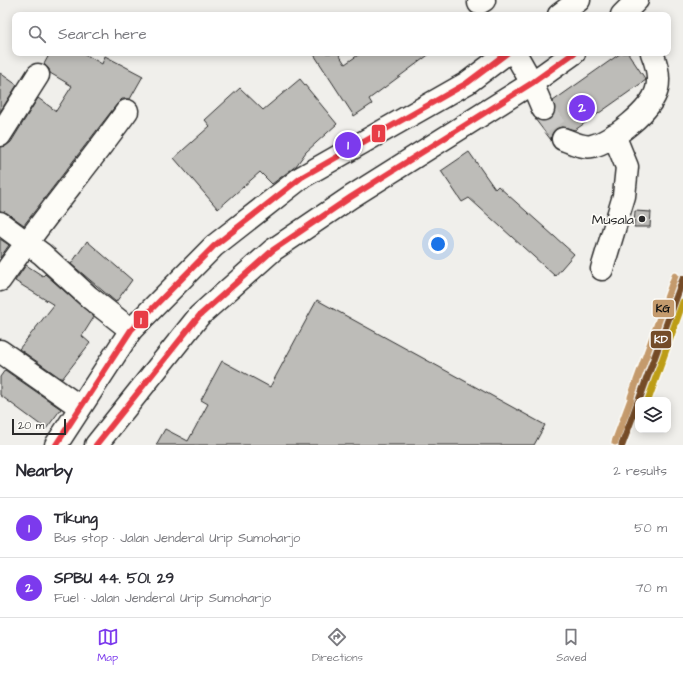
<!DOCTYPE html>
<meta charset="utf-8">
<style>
:root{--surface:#fff;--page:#f7f7f7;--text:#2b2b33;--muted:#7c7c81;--line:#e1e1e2;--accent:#7c3aed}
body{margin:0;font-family:"Architects Daughter",sans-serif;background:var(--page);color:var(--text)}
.controls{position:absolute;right:12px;bottom:12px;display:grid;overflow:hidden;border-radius:8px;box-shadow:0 2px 10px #0003}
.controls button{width:36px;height:36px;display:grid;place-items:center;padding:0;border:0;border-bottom:1px solid var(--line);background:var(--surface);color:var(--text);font:20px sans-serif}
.scale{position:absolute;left:12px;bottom:10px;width:54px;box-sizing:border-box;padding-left:4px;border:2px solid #2b2b2b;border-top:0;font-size:11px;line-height:14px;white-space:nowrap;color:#2b2b2b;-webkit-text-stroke:3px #fdfcf7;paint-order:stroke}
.you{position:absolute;left:438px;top:244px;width:14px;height:14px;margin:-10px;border:3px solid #fff;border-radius:50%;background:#1a73e8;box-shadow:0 0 0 6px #1a73e833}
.badge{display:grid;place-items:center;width:26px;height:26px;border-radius:50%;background:var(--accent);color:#fff;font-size:13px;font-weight:700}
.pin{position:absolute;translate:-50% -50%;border:2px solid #fff;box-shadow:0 1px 4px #0006}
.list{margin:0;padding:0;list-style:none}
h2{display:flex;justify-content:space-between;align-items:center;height:52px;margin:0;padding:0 16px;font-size:17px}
h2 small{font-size:13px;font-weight:400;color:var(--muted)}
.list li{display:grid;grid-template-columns:26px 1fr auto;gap:12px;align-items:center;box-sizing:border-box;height:60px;padding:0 16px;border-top:1px solid var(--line)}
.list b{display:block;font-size:15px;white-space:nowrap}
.list p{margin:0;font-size:13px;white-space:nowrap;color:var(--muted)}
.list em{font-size:13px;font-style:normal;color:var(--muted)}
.icon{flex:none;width:22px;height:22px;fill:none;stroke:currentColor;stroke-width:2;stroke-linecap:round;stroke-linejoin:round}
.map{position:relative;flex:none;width:683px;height:445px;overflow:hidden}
.search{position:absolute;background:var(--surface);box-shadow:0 2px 10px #0003;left:12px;right:12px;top:12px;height:44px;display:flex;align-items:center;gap:10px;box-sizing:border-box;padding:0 14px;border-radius:8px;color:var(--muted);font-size:15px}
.sheet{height:172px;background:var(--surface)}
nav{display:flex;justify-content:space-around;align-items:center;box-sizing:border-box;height:56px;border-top:1px solid var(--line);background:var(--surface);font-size:11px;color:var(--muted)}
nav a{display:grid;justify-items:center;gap:2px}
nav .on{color:var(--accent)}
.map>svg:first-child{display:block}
.building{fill:#bdbcb8;stroke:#2b2b2b}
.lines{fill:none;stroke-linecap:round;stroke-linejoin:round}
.minor-tunnel{stroke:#c9c8c5;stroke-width:22;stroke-dasharray:22 11;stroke-linecap:butt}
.minor-casing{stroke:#2b2b2b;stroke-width:25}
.highway-casing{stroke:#2b2b2b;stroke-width:25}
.minor{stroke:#fdfcf7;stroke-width:22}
.highway{stroke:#fdfcf7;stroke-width:22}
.bus-1-casing{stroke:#fdfcf7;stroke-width:9}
.bus-1{stroke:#e83d46;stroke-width:6}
.rail-1-casing{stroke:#fdfcf7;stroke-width:10}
.rail-2-casing{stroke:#fdfcf7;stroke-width:10}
.rail-3-casing{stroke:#fdfcf7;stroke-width:10}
.rail-1{stroke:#744c28;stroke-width:7}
.rail-2{stroke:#bd9d16;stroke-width:7}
.rail-3{stroke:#c49a6c;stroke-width:7}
.poi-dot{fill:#2b2b2b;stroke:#fdfcf7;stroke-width:1.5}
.labels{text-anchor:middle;stroke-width:3.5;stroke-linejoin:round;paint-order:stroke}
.poi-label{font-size:14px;fill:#2b2b2b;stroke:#fdfcf7;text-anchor:end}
.line-badge{stroke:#fdfcf7;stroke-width:1.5}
.badge-label{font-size:11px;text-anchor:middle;font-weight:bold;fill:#fff}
.pale-badge-label{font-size:11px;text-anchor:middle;font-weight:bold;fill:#111}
</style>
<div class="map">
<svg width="683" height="445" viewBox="0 0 683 445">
<rect width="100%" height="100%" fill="#f0efeb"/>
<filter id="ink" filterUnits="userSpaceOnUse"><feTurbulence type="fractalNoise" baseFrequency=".025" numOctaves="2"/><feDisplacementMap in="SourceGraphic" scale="8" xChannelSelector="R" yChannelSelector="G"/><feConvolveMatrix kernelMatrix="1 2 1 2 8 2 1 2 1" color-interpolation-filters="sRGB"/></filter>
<g filter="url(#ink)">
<path class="building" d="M50,53H83L102,64L105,56L143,76L130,99H122L117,104L24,225L7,213L0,211V147L6,146L11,142L38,98L56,111L72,86L50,73L49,69L44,64Z
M313,53H338L345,64L361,53H431L369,99L372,104L354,116Z
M621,53H628L646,80L575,130L562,127L556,129L552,134L551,140L535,119L541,121L548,120L553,116L555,111L553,101Z
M0,73L17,85L0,112Z
M300,79L337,124L306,152L296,166L272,184L260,172L218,209L174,158L210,126L205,120L240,88L263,110Z
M469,152L495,189L498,186L574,254L555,276L469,198L462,202L441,171Z
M635,211L651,212L650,227H634Z
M0,239L9,245L0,258Z
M87,241L132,280L116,302L71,264Z
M26,265L43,276L45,274L94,317L82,336L90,343L62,379L19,349L54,305L15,281Z
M317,300L545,425L534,445H156L165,429L188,441L208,404L201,400L222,361L270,387Z
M5,370L61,409L46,429L0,395V377Z"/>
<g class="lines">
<path class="minor-tunnel" d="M543,109L563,139"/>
<g class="minor-casing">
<path id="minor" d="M479,3L484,0
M515,53L532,83L543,109
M0,135L38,75
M563,139C571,142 583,148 592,146C613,141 652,110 657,89C660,76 657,65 652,53
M0,223L42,254L89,297L131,330
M602,269L624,196L627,167L614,135
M0,280C40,222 86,168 127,111
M0,351L80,407"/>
</g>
<g class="highway-casing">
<path id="highway" d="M559,15L579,0
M622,15L637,0
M56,445L131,330L214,246L302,177L467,83L507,53
M96,445L199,316L273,250L351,197L532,83L574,53"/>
</g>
<use href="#minor" class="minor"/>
<use href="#highway" class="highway"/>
<g class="bus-1-casing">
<path id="bus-1" d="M56,445L131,330L214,246L302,177L467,83L507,53
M96,445L199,316L273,250L351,197L532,83L574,53"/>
</g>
<use href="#bus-1" class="bus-1"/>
<g class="rail-1-casing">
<path id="rail-1" d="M639,400L683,279
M622,445L638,402"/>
</g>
<g class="rail-2-casing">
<path id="rail-2" d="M648,400L683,302"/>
</g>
<g class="rail-3-casing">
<path id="rail-3" d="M631,397L675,276
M615,442L631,399"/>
</g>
<use href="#rail-1" class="rail-1"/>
<use href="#rail-2" class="rail-2"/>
<use href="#rail-3" class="rail-3"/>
</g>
</g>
<circle class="poi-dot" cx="642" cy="219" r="4"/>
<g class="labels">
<g class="poi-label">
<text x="634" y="224">Musala</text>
</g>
</g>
<g class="line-badge">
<rect x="371" y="124" width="15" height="19" rx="4" fill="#e83d46"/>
<rect x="652" y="299" width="23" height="19" rx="4" fill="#c49a6c"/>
<rect x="133" y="310" width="16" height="19" rx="4" fill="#e83d46"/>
<rect x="650" y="330" width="22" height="19" rx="4" fill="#744c28"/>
</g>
<g class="badge-label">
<text x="379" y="137">1</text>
<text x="141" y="324">1</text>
<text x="661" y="343">KD</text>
</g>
<g class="pale-badge-label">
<text x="663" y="312">KG</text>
</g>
</svg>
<div class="controls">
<button><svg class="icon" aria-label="layers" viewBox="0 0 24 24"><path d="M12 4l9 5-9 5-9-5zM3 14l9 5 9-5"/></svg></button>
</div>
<div class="scale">20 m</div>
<div class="you"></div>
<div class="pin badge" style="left:348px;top:145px">1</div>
<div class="pin badge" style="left:582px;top:108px">2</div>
<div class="search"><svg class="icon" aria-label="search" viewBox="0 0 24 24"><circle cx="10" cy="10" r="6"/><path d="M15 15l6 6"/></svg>Search here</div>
</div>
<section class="sheet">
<h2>Nearby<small>2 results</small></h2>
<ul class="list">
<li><span class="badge">1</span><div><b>Tikung</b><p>Bus stop · Jalan Jenderal Urip Sumoharjo</p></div><em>50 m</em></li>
<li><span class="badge">2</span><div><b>SPBU 44. 501. 29</b><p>Fuel · Jalan Jenderal Urip Sumoharjo</p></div><em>70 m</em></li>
</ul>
</section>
<nav>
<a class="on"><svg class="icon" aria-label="map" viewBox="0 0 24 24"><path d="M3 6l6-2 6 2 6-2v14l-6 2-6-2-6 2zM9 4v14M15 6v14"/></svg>Map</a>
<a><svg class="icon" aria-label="directions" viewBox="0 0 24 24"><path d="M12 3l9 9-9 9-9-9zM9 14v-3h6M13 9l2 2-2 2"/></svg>Directions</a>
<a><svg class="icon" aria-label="saved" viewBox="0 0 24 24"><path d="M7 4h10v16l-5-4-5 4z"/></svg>Saved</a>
</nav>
